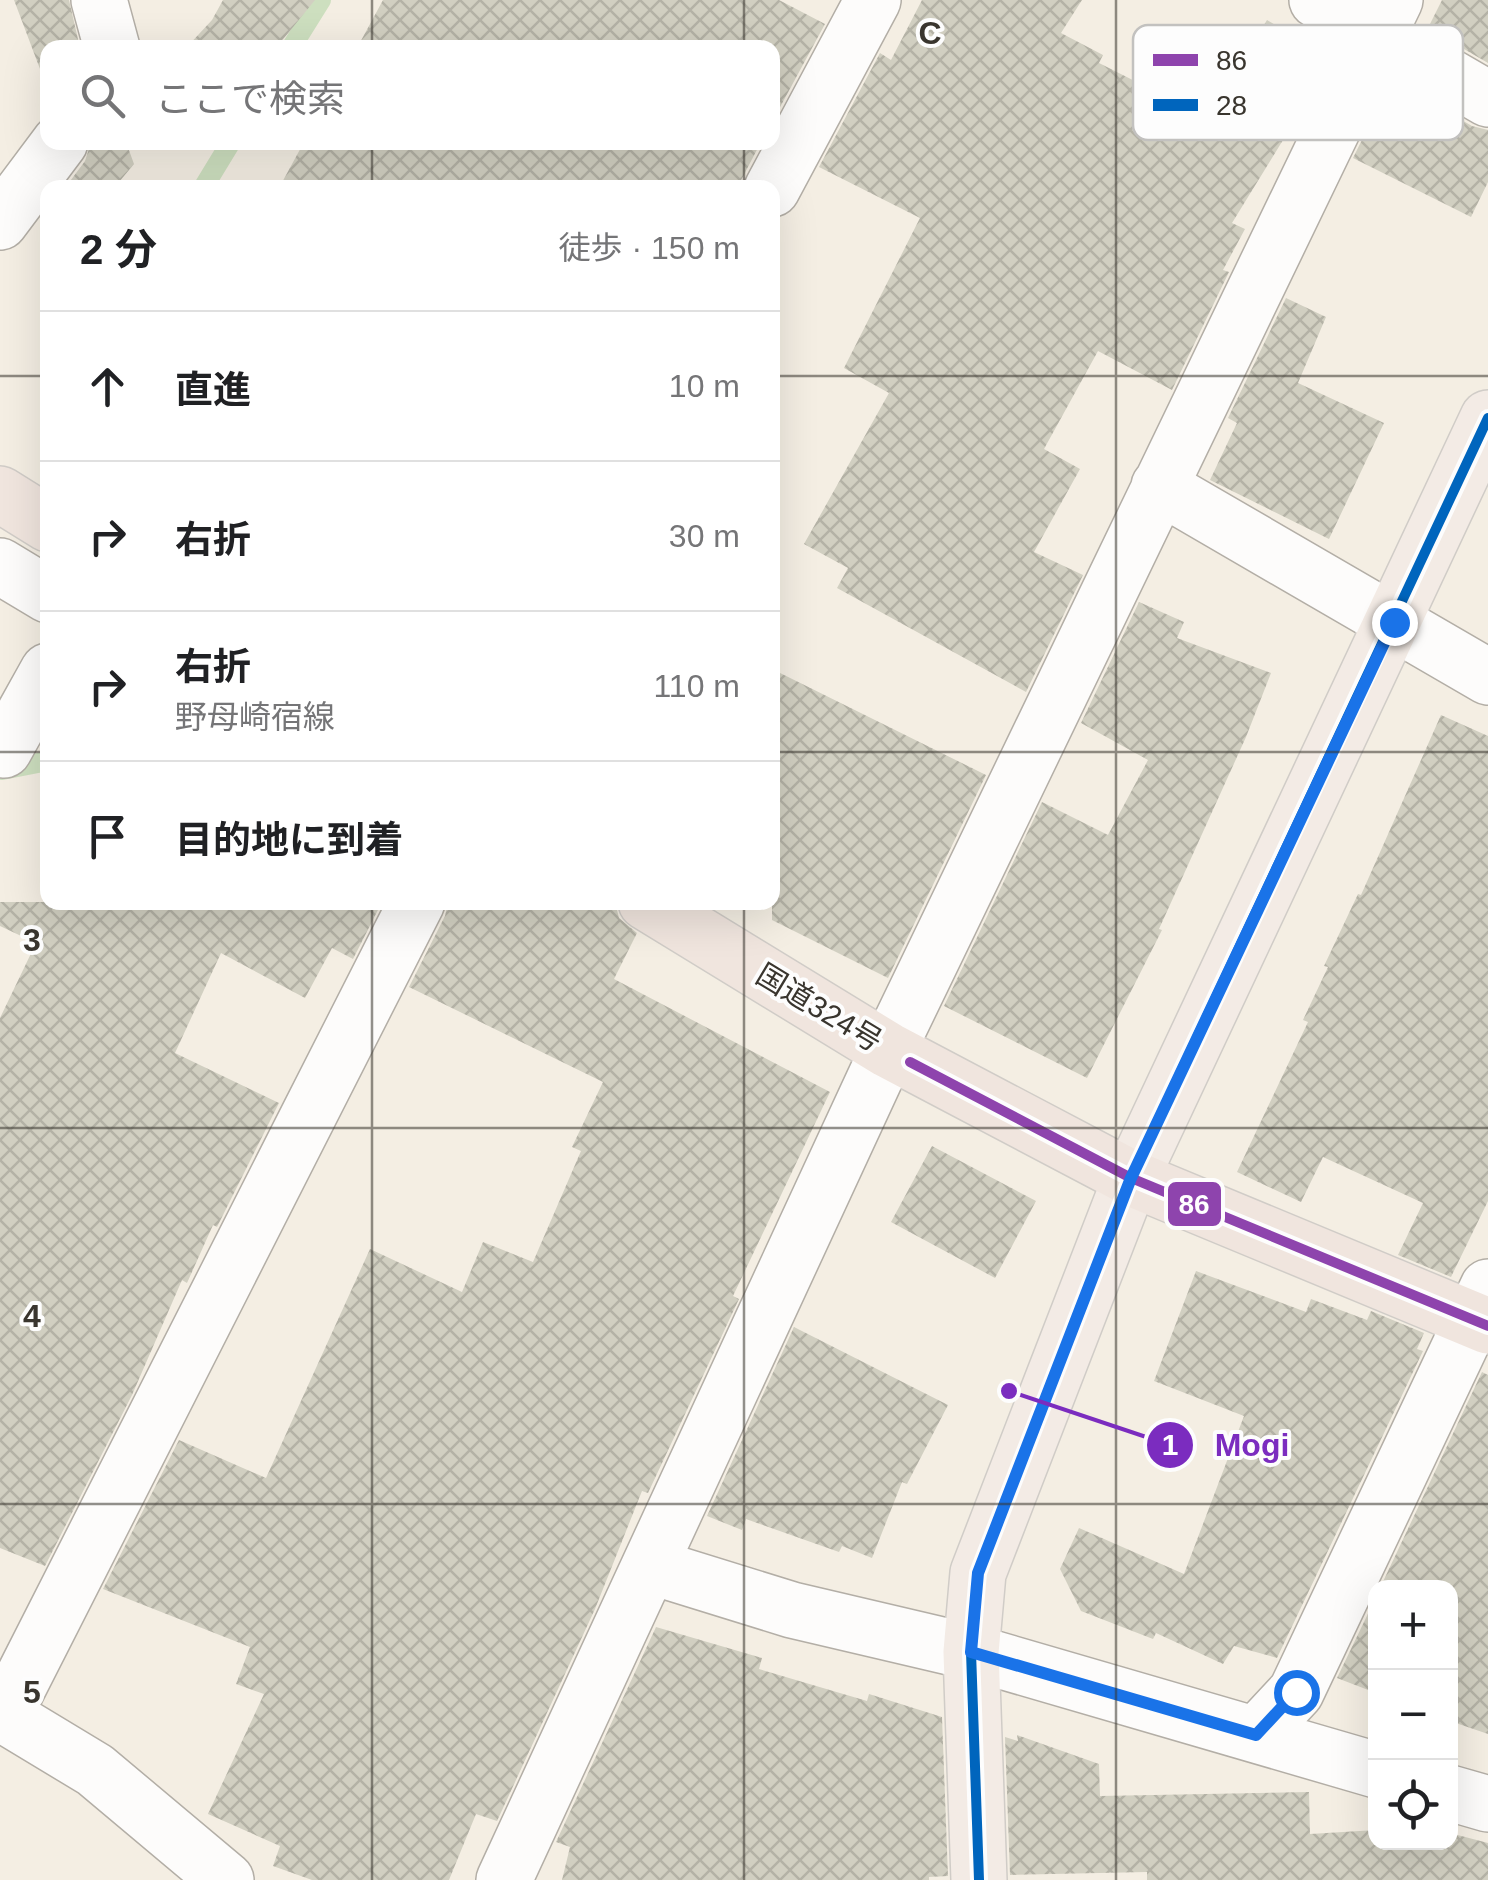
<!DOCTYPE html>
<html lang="ja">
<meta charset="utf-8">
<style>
:root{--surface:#fff;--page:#f6f6f6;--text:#202124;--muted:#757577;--line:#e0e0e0}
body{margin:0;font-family:Helvetica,"Noto Sans JP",sans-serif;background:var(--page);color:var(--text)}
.controls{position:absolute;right:30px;bottom:30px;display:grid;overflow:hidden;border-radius:20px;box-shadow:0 10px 40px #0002}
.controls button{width:90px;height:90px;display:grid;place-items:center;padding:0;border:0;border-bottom:2px solid var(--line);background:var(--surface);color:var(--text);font:50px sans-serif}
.stop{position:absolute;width:30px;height:30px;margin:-22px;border:8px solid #1a73e8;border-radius:50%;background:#fff}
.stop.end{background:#1a73e8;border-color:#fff;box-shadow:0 2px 10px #0008}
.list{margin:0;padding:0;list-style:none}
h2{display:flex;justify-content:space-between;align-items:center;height:130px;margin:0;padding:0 40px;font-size:42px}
h2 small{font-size:32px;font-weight:400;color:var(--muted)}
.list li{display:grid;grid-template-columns:65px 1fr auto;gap:30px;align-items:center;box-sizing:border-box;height:150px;padding:0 40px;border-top:2px solid var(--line)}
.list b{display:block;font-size:38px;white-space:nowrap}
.list p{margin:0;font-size:32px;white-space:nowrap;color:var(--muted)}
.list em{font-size:32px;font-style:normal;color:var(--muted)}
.icon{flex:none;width:55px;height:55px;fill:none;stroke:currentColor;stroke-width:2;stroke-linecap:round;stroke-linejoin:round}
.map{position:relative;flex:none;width:1488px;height:1880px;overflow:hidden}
.search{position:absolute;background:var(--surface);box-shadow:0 10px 40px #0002;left:40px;top:40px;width:740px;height:110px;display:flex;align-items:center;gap:25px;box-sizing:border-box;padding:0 35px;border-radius:20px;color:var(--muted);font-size:38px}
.panel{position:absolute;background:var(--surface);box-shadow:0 10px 40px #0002;left:40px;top:180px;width:740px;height:730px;border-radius:20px}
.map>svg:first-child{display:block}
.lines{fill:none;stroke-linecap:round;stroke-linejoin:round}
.stream{stroke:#cddfbf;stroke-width:20}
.building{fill:url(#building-cross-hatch)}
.minor-casing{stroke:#b3aea6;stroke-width:58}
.primary-casing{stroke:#d0ccc7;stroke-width:58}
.trunk-casing{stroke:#d0ccc7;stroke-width:58}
.minor{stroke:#fdfcfb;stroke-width:55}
.primary{stroke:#f3ebe5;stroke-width:55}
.trunk{stroke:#f0e5de;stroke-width:55}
.bus-1-casing{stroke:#fdfdfd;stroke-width:18}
.bus-2-casing{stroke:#fdfdfd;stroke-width:18}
.bus-1{stroke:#8e44ad;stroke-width:10}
.bus-2{stroke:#0065bd;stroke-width:10}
.route{stroke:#1a73e8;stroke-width:12}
.grid{fill:none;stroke:#39352e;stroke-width:2.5;stroke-opacity:0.55}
.labels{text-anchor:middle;stroke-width:8;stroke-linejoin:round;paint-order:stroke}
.street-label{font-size:30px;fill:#39352e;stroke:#fdfdfd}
.key{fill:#fdfdfd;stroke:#c2c1bf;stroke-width:2.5}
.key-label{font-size:28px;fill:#39352e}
.grid-label{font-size:32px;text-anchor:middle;font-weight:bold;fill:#39352e;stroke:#fdfdfd;stroke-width:8;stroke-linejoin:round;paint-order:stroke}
.leader{fill:none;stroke:#7b2cbf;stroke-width:4}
.callout-dot{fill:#7b2cbf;stroke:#fdfdfd;stroke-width:4}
.mark-label{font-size:30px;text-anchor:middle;font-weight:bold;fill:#fff}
.callout-label{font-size:32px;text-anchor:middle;font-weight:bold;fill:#7b2cbf;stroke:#fdfdfd;stroke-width:8;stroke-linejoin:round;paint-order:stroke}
.line-badge{stroke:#fdfdfd;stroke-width:4}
.badge-label{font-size:28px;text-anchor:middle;font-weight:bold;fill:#fff}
</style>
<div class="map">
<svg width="1488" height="1880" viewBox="0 0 1488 1880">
<defs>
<pattern id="building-cross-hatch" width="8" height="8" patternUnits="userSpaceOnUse" patternTransform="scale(2.5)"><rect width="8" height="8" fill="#d1cfc1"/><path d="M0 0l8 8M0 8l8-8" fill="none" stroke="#b4b2a6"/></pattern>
</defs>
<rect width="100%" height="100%" fill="#f4eee3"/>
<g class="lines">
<path class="stream" d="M291,48L321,0
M203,188L231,142
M2,770L48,761"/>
</g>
<path class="building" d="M14,0H69L80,48H48V66L40,69Z
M223,0H315L276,48H186L212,20Z
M383,0H779L825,24L772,122V48H357Z
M922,0H1082L1061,33L1103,55L1099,63L1208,118L1267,20L1332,59L1297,131L1291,127L1232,223L1245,229L1223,270L1229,272L1172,390L1098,351L1044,449L1080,469L1034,552L1083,575L1026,692L837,588L848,568L804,544L889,393L844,368L920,218L819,167L880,53L891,60Z
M1442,0H1488V63L1428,28Z
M1401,85L1472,126L1488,130V182L1471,217L1353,158L1386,91L1396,97Z
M91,142H126L134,164L114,188H65L85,161Z
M304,142H761L737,188H279Z
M1286,298L1326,317L1298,383L1384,423L1329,539L1210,480L1237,423L1228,418Z
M1139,602L1184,622L1177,638L1271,673L1246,737L1159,929L1162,930L1087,1078L944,1006L1042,802L1108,835L1148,760L1081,723Z
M772,669L986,775L888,978L772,920Z
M1441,715L1488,736V1201L1451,1277L1398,1255L1423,1203L1323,1157L1301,1202L1237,1172L1308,1022L1303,1020L1328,967L1324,966L1358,894L1361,895Z
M0,902H382L353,959L332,948L305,998L221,953L175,1053L279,1103L217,1227L213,1225L187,1283L182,1280L132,1395L45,1566L0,1548V1018L36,943L0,926Z
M448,902H615L619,918L637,933L614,979L830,1092L733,1296L739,1299L648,1493L642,1491L595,1609L497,1821L476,1814L449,1880H312L273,1866L280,1846L208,1814L264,1694L236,1684L250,1647L103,1589L179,1440L266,1478L370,1249L462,1292L483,1242L533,1262L581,1151L572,1147L603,1082L409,987L445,916Z
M932,1146L1036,1201L995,1278L891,1222Z
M1196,1271L1306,1312L1311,1299L1367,1320L1371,1311L1424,1333L1417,1349L1423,1351L1277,1658L1234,1646L1223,1664L1156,1633L1153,1639L1081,1611L1060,1569L1079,1528L1184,1574L1244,1416L1154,1381Z
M794,1327L948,1405L907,1484L902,1482L872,1558L842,1546L839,1552L746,1519L742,1530L707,1516Z
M1482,1372L1488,1375V1734L1450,1721V1588H1380Z
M1376,1597V1693L1337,1678Z
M656,1627L762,1658L759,1669L867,1701L869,1694L942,1717L948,1876L929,1877V1880H562L570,1847L556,1842Z
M1017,1735L1099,1764L1100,1796L1309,1792L1310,1834L1376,1830V1842H1450V1833L1488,1843V1880H1147V1872L1010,1875L1005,1737L1018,1741Z"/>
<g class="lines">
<g class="minor-casing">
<path id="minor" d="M99,0L112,48
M1317,0L1488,99
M772,189L873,0
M0,222L60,142
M1159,486L1488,677
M0,566L48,595
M4,750L48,671
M650,1566L792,1610L971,1652L1376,1770
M1256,1735L1296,1692L1488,1287
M1450,1793L1488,1804
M226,1880L95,1770L4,1715L417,902
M504,1880L888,1050L1395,0"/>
</g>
<g class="primary-casing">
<path id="primary" d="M979,1880L971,1652L978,1573L1131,1178L1488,418"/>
</g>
<g class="trunk-casing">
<path id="trunk" d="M0,494L48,524
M646,902L888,1050L1131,1178L1488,1326"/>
</g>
<use href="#minor" class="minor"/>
<use href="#primary" class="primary"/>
<use href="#trunk" class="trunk"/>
<g class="bus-1-casing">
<path id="bus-1" d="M910,1062L1131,1178L1488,1326"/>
</g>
<g class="bus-2-casing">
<path id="bus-2" d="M979,1880L971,1652L978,1573L1131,1178L1488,418"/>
</g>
<use href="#bus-1" class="bus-1"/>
<use href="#bus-2" class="bus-2"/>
</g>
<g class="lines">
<path class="route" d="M1296,1692L1256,1735L971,1652L978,1573L1131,1178L1394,622"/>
</g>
<path class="grid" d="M372,0V48M744,0V48M1116,0V1880M372,142V188M744,142V188M0,376H48M772,376H1488M0,752H48M772,752H1488M372,902V1880M744,902V1880M0,1128H1488M0,1504H1488"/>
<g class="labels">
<g class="street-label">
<text transform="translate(819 1008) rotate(31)" y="10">国道324号</text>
</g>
</g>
<rect x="1133" y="25" width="330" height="115" rx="15" class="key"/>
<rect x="1153" y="54" width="45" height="12" fill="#8e44ad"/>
<rect x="1153" y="99" width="45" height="12" fill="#0065bd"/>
<g class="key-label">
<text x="1216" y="70">86</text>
<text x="1216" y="115">28</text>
</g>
<g class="grid-label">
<text x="930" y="44">C</text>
<text x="32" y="951">3</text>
<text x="32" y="1327">4</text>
<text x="32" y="1703">5</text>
</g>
<path class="leader" d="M1009 1391L1170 1445"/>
<g class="callout-dot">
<circle cx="1009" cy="1391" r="10"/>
<circle cx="1170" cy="1445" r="25"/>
</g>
<g class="mark-label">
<text x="1170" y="1455">1</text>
</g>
<g class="callout-label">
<text x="1252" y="1456">Mogi</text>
</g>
<rect class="line-badge" x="1166" y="1180" width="57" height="48" rx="10" fill="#8e44ad"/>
<g class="badge-label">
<text x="1194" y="1214">86</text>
</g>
</svg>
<div class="controls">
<button>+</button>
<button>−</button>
<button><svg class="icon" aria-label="locate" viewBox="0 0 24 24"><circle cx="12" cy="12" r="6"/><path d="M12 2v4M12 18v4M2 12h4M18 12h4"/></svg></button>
</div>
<div class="stop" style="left:1296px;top:1692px"></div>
<div class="stop end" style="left:1394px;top:622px"></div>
<div class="search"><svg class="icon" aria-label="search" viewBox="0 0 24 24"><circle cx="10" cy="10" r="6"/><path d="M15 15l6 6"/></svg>ここで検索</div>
<section class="panel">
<h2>2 分<small>徒歩 · 150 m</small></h2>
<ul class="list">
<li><svg class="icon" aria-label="ahead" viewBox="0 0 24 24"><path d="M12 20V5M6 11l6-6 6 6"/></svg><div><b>直進</b></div><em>10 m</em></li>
<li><svg class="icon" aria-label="right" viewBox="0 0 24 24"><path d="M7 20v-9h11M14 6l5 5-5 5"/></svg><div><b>右折</b></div><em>30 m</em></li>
<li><svg class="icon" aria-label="right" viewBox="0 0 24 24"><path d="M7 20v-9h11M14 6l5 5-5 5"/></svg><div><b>右折</b><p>野母崎宿線</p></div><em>110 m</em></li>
<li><svg class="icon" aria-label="arrive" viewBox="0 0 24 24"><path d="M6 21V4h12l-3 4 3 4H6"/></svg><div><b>目的地に到着</b></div></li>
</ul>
</section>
</div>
